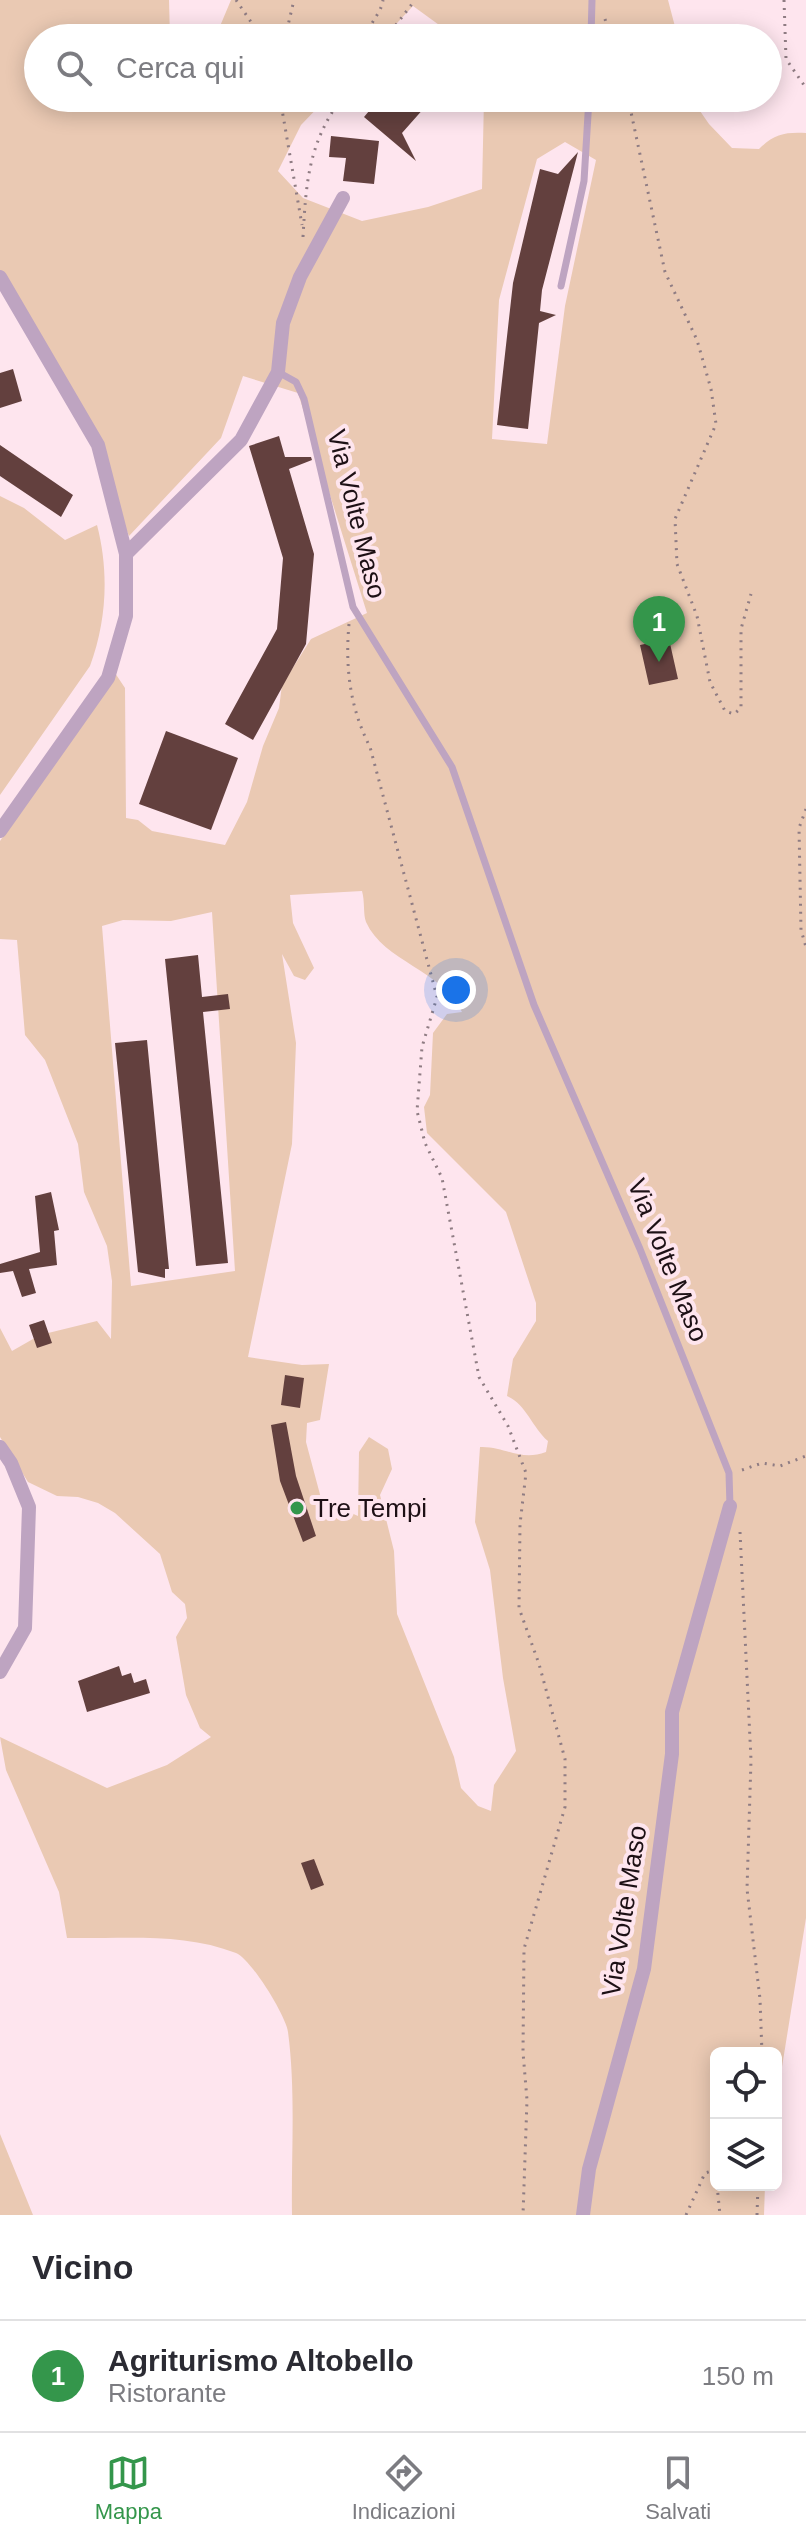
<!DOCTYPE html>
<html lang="it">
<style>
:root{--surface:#fff;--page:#f7f7f7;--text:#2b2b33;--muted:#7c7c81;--line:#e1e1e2;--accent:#34964b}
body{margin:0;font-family:Helvetica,sans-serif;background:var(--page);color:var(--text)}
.controls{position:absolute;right:24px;bottom:24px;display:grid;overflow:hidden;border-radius:12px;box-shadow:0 4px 20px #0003}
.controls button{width:72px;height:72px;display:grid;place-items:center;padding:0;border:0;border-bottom:2px solid var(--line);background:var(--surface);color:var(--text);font:40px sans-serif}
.you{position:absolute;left:456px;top:990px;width:28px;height:28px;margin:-20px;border:6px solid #fff;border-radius:50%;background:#1a73e8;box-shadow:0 0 0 12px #1a73e833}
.badge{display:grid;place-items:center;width:52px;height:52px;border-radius:50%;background:var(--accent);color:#fff;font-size:26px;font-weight:700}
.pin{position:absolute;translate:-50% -66px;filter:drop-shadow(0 2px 4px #0008)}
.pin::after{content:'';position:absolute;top:42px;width:28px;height:24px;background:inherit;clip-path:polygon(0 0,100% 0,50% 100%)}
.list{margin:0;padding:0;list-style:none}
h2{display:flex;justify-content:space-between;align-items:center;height:104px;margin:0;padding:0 32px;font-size:34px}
h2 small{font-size:26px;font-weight:400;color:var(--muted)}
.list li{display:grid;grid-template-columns:52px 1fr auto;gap:24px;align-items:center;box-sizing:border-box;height:112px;padding:0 32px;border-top:2px solid var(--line)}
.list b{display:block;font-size:30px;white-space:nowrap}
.list p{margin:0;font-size:26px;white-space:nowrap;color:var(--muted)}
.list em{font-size:26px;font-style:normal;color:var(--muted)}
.icon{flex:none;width:44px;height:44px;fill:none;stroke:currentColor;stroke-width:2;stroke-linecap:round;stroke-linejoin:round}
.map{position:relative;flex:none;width:806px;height:2215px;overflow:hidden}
.search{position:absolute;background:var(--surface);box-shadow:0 4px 20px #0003;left:24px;right:24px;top:24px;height:88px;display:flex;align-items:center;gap:20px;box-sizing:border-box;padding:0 28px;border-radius:44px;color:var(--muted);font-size:30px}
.sheet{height:216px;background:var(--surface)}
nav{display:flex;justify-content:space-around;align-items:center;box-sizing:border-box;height:112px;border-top:2px solid var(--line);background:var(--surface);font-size:22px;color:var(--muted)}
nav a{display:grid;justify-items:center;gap:4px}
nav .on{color:var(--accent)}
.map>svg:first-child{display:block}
.green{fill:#eac9b3;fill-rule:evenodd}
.building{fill:#63403e}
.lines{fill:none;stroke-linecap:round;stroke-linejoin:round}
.path{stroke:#8f7c83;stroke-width:3;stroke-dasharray:2 6;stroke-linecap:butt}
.lane{stroke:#bea4c1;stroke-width:7}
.street{stroke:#bea4c1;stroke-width:14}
.poi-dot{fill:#34964b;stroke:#fee5ee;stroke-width:3}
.labels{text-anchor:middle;stroke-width:8;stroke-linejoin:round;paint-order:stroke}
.street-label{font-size:26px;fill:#1d1015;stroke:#fee5ee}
.poi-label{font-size:26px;fill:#1d1015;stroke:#fee5ee;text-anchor:start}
</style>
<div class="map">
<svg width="806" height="2215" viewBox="0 0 806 2215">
<rect width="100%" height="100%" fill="#fee5ee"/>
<path class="green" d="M0,0H169L170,38H38V98H182L200,107L211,100L225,98H327L301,125L278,171L303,198L362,221L428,207L482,189L484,98H691L709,124L732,148L759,149C774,134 785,132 806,133V1918L776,2104V2053H716V2185H765L764,2215H292C291,2155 296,2092 288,2032C286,2016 251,1959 236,1953C183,1932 122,1939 67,1938L59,1892L6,1770L0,1737L107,1788L167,1765L211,1737L200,1728L186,1695L176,1637L187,1618L185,1604L172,1592L160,1554L115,1513L98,1503L78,1497L57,1496L28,1482L0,1437V1328L12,1351L40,1335L97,1321L111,1339L112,1281L107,1246L84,1192L78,1144L45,1060L25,1035L17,940L0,939V841L115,673L125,688L126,818L138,820L152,831L225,845L247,802L263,746L279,708L282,685L311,639L367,613L298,393L243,376L221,438L129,536L95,452L0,275ZM565,142L596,160L565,306L547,444L492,439L499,300L537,159ZM362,891C365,901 363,914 366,922C384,962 441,969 462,1012L447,1014L433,1033L430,1095L424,1107L427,1133L506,1212L536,1303V1321L513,1359L507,1396C526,1404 532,1427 548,1441L546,1452C520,1462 505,1446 480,1447L475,1522L490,1570L503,1678L516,1751L494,1785L491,1811L478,1806L461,1788L454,1757L397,1614L394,1551L380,1495L392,1469L388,1449L369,1437L359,1452L358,1516L349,1512L326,1517L306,1442L307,1423L320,1420L329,1364L302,1365L248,1357L292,1144L296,1043L282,954L294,976L305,980L314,968L293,923L290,895ZM212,912L235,1271L131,1286L102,926L123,920L171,921Z
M231,0H668L678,38H457L413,6L383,38H215Z
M0,496L24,508L65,540L97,525C109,571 107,620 90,666L0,795Z
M0,2134L33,2215H0Z"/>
<path class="building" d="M380,98H433L402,133L416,161L364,117Z
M331,136L379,141L374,184L343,181L346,158L329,157Z
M578,152L542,290L540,311L556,315L539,323L528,429L497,425L513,283L540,169L558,174Z
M13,369L22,401L0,408V373Z
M279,436L285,457H311L312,460L289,469L314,554L306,644L253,740L225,724L277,629L283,558L249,446Z
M0,445L73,495L61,517L0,476Z
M669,639L678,679L649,685L640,645Z
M166,731L238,758L211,830L139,804Z
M198,955L202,997L228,994L230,1009L203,1012L228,1263L196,1266L165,959Z
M147,1040L169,1269H165V1278L138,1272L115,1043Z
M51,1192L59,1230L54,1231L57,1265L29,1269L36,1293L22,1297L13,1271L0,1273V1264L40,1252L35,1196Z
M44,1320L52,1343L37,1348L29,1325Z
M285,1375L304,1378L300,1408L281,1405Z
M286,1422L296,1476L316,1536L303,1542L280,1481L271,1425Z
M119,1666L122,1676L131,1673L134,1683L146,1679L150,1693L87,1712L78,1681Z
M314,1859L324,1885L311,1890L301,1863Z"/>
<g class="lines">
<path class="path" d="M236,0L262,38
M784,0L786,59L806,88
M605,19L610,38
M285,38L294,0
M368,38C368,22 381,15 383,0
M386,38L415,0
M280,98L302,225
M628,98L665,272L697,340L711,389L716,424L675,519L677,564L697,616L710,682L725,711L734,714L741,708V629L751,594
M303,237C306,184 308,143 342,98
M349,624C345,668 350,708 370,747L437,997L422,1047L417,1111L425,1143L442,1178L479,1377L508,1426L526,1473L520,1524L519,1608L539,1664L565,1759V1807L524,1949L523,2052L527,2100L523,2215
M806,809L799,828L801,930L806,947
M742,1470L762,1463L780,1466L806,1456
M740,1532L751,1760L747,1889L760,1999L762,2053
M717,2185L720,2215
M686,2215L705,2173L715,2170L716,2178
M757,2215L758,2185"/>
<path class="lane" d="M591,38L592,0
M561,286L584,181L589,98
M278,372L296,382L304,399L353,607L452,767L534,1005L640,1249L729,1473L730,1506"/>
<path class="street" d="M0,277L98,445L126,554
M0,831L108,678L126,616V554L241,440L278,372L283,323L300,277L343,198
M0,1447L11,1463L29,1507L25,1628L0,1672
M583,2215L589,2169L644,1969L672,1754V1712L730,1506"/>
</g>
<circle class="poi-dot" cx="297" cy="1508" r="8"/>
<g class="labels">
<g class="street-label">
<text transform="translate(357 514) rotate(76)" y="9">Via Volte Maso</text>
<text transform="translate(668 1260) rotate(68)" y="9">Via Volte Maso</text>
<text transform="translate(624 1911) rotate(-81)" y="9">Via Volte Maso</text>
</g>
<g class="poi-label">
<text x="313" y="1517">Tre Tempi</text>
</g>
</g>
</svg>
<div class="controls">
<button><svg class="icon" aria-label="locate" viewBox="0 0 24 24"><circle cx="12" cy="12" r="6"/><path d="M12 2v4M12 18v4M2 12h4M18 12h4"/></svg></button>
<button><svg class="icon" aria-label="layers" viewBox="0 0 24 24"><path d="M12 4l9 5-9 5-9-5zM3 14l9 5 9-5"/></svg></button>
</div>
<div class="you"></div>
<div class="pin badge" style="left:659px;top:662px">1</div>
<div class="search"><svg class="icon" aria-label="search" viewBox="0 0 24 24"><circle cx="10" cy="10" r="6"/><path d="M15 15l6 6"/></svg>Cerca qui</div>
</div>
<section class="sheet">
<h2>Vicino<small></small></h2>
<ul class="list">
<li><span class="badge">1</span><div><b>Agriturismo Altobello</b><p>Ristorante</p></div><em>150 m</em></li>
</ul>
</section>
<nav>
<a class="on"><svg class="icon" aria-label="map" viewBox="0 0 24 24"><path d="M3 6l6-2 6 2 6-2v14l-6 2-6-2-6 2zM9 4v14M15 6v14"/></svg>Mappa</a>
<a><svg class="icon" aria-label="directions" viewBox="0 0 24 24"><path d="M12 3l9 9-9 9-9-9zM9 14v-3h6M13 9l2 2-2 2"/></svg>Indicazioni</a>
<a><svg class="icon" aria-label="saved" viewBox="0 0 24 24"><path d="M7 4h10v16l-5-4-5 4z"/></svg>Salvati</a>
</nav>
